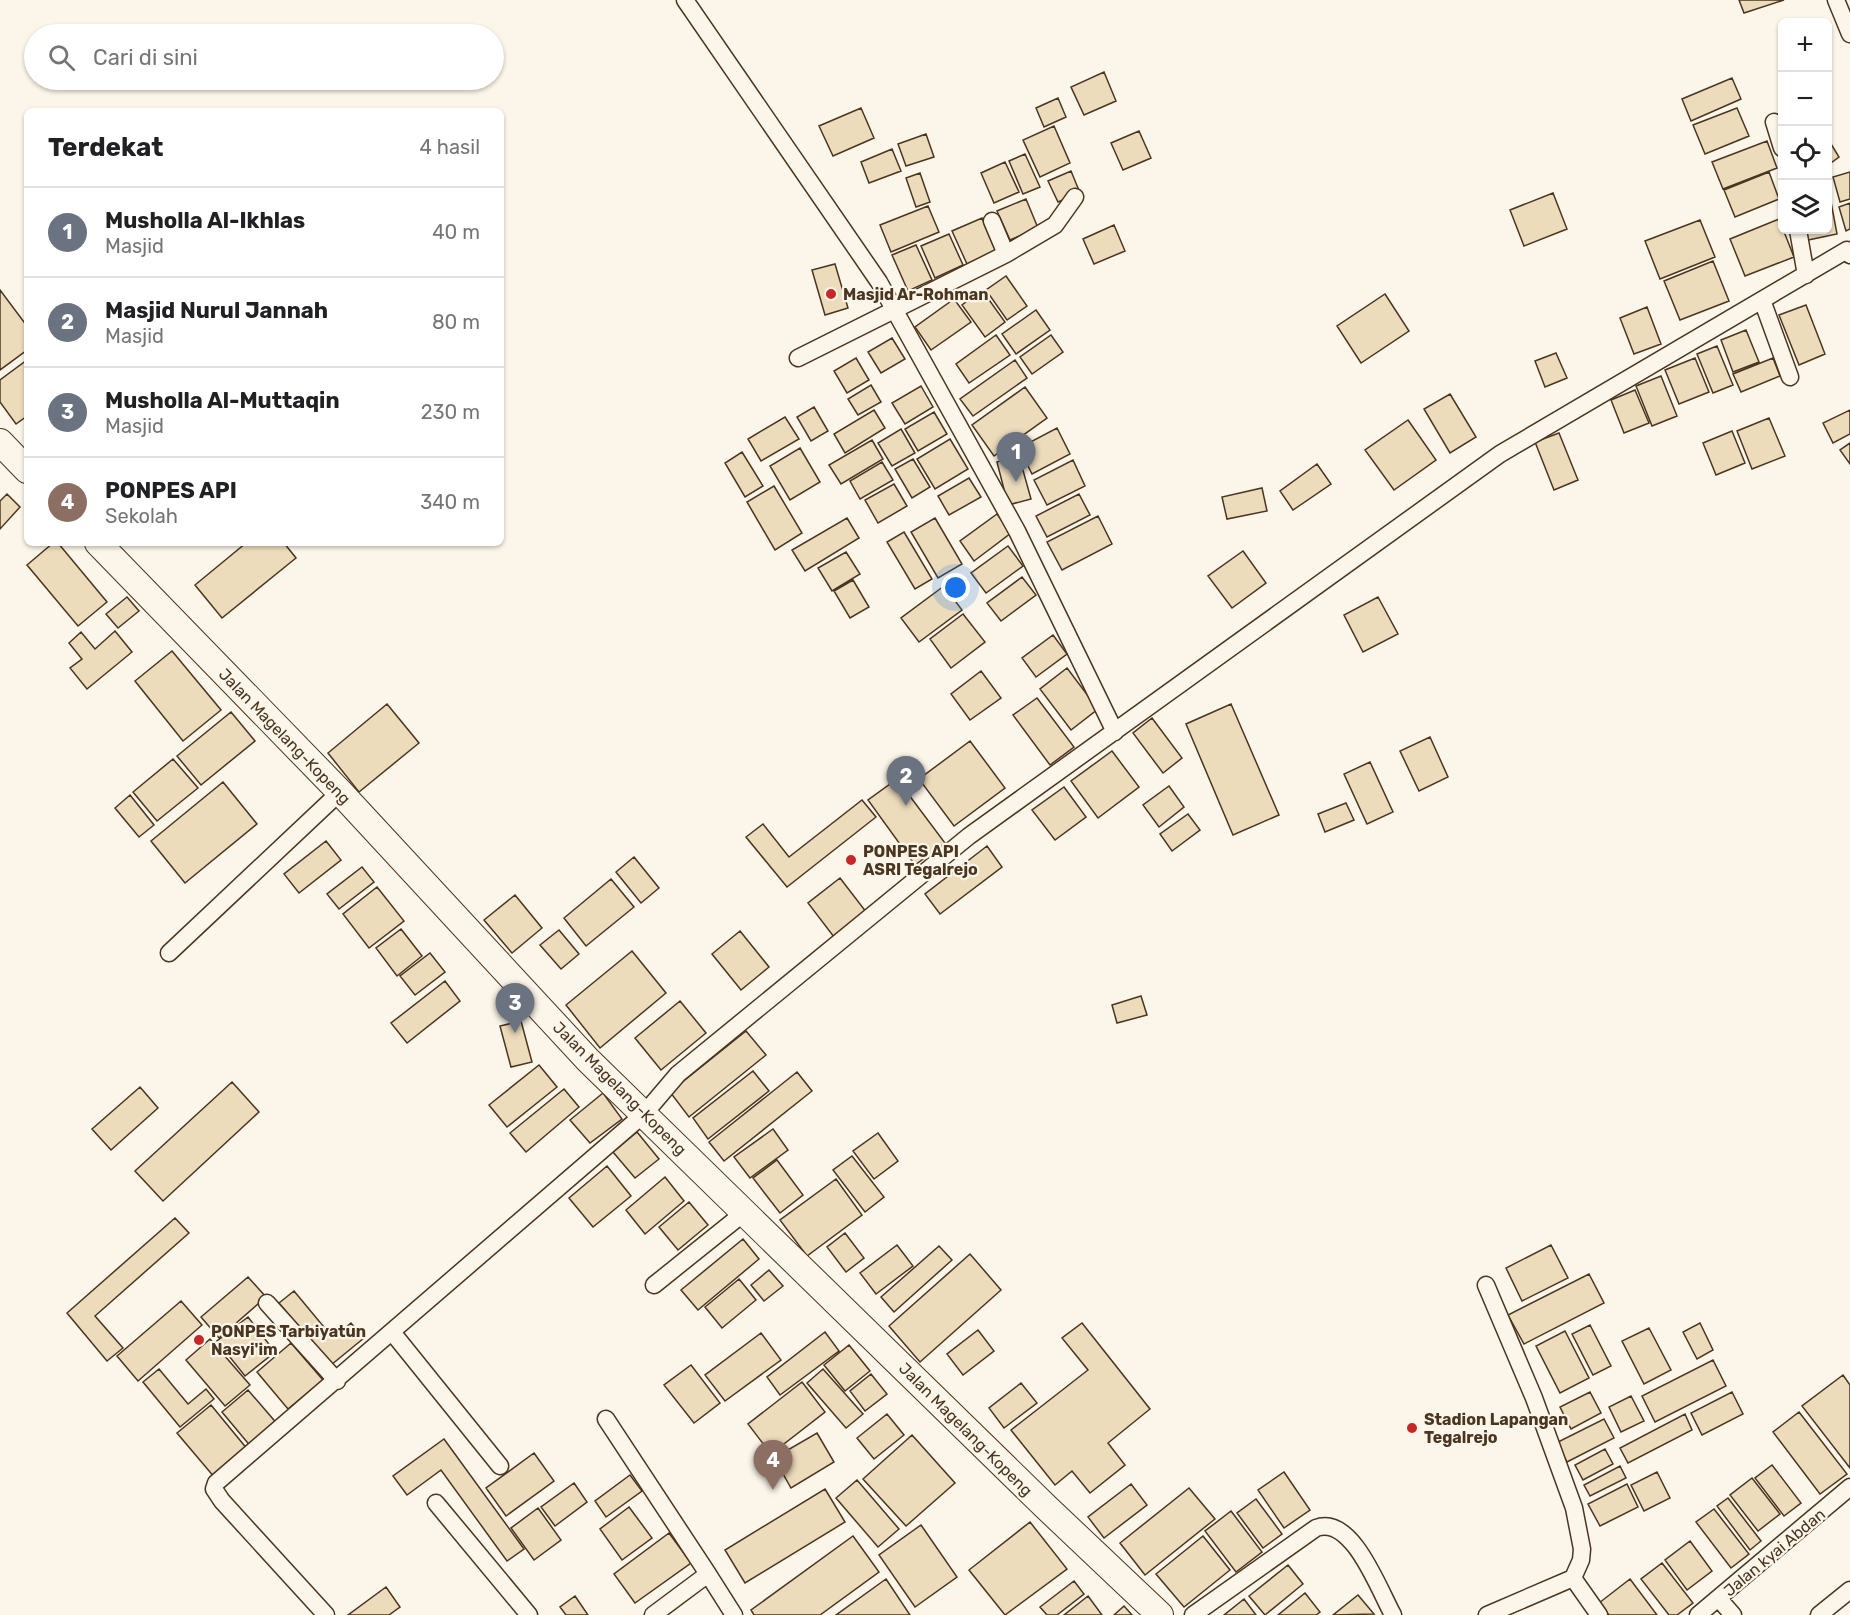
<!DOCTYPE html>
<html lang="id">
<meta charset="utf-8">
<style>
:root{--surface:#fff;--page:#f2f2f2;--text:#202124;--muted:#757577;--line:#e0e0e0;--accent:#c62828}
body{margin:0;font-family:Rubik,sans-serif;background:var(--page);color:var(--text)}
.controls{position:absolute;right:18px;top:18px;display:grid;overflow:hidden;border-radius:9px;box-shadow:0 2px 4px #0004}
.controls button{width:54px;height:54px;display:grid;place-items:center;padding:0;border:0;border-bottom:2px solid var(--line);background:var(--surface);color:var(--text);font:30px sans-serif}
.you{position:absolute;left:956px;top:588px;width:21px;height:21px;margin:-15px;border:4px solid #fff;border-radius:50%;background:#1a73e8;box-shadow:0 0 0 9px #1a73e833}
.badge{display:grid;place-items:center;width:39px;height:39px;border-radius:50%;background:var(--accent);color:#fff;font-size:20px;font-weight:700}
.pin{position:absolute;translate:-50% -50px;filter:drop-shadow(0 2px 3px #0008)}
.pin::after{content:'';position:absolute;top:32px;width:21px;height:18px;background:inherit;clip-path:polygon(0 0,100% 0,50% 100%)}
.list{margin:0;padding:0;list-style:none}
h2{display:flex;justify-content:space-between;align-items:center;height:78px;margin:0;padding:0 24px;font-size:26px}
h2 small{font-size:20px;font-weight:400;color:var(--muted)}
.list li{display:grid;grid-template-columns:39px 1fr auto;gap:18px;align-items:center;box-sizing:border-box;height:90px;padding:0 24px;border-top:2px solid var(--line)}
.list b{display:block;font-size:22px;white-space:nowrap}
.list p{margin:0;font-size:20px;white-space:nowrap;color:var(--muted)}
.list em{font-size:20px;font-style:normal;color:var(--muted)}
.icon{flex:none;width:33px;height:33px;fill:none;stroke:currentColor;stroke-width:2;stroke-linecap:round;stroke-linejoin:round}
.map{position:relative;flex:none;width:1850px;height:1615px;overflow:hidden}
.search{position:absolute;background:var(--surface);box-shadow:0 2px 4px #0004;left:24px;top:24px;width:480px;height:66px;display:flex;align-items:center;gap:15px;box-sizing:border-box;padding:0 21px;border-radius:33px;color:var(--muted);font-size:22px}
.panel{position:absolute;background:var(--surface);box-shadow:0 2px 4px #0004;left:24px;top:108px;width:480px;height:438px;border-radius:9px}
.map>svg:first-child{display:block}
.building{fill:#ecdcbc;stroke:#4a3520;stroke-width:1.5}
.lines{fill:none;stroke-linecap:round;stroke-linejoin:round}
.minor-casing{stroke:#4a3520;stroke-width:19}
.primary-casing{stroke:#4a3520;stroke-width:28}
.minor{stroke:#fbf6e9;stroke-width:16}
.primary{stroke:#fbf6e9;stroke-width:26}
.poi-dot{fill:#c62828;stroke:#fbf6e9;stroke-width:2}
.labels{text-anchor:middle;stroke-width:4.5;stroke-linejoin:round;paint-order:stroke}
.poi-label{font-size:16px;font-weight:bold;fill:#4a3520;stroke:#fbf6e9;text-anchor:start}
.street-label{font-size:16px;fill:#4a3520;stroke:#fbf6e9}
</style>
<div class="map">
<svg width="1850" height="1615" viewBox="0 0 1850 1615">
<rect width="100%" height="100%" fill="#fbf6e9"/>
<path class="building" d="M1739,0H1784L1744,13Z
M1104,72L1116,101L1084,115L1071,87Z
M1732,78L1741,99L1691,121L1682,99Z
M1058,98L1066,117L1044,127L1036,108Z
M861,108L874,138L833,156L819,126Z
M1737,108L1749,136L1705,154L1693,125Z
M1054,126L1070,163L1040,177L1023,140Z
M1139,131L1151,158L1123,170L1111,143Z
M926,134L934,157L906,166L898,144Z
M1828,139L1839,157L1828,165Z
M1767,141L1777,168L1723,189L1712,162Z
M892,149L901,171L869,183L861,162Z
M1025,154L1040,187L1023,194L1009,161Z
M1005,162L1019,192L994,203L981,173Z
M1071,171L1080,193L1058,202L1048,181Z
M1769,172L1779,199L1735,217L1724,190Z
M1850,172V199L1840,202L1833,177Z
M920,173L930,202L916,207L906,178Z
M1828,186L1837,234L1808,240L1806,230H1828Z
M1553,193L1567,229L1524,246L1510,210Z
M1026,199L1038,228L1010,240L997,211Z
M1850,203V229L1846,231L1839,207Z
M928,206L939,232L891,252L880,225Z
M982,218L996,251L967,264L952,231Z
M1779,219L1794,257L1745,276L1730,239Z
M1700,220L1715,257L1660,279L1645,241Z
M1114,225L1125,251L1094,264L1083,239Z
M949,234L963,265L935,278L921,246Z
M916,245L932,280L908,291L892,255Z
M1713,261L1729,301L1680,320L1664,281Z
M835,264L848,308L825,315L812,270Z
M1006,276L1027,306L1007,320L986,290Z
M0,290L27,326V350L0,370Z
M982,290L1005,322L985,337L962,305Z
M1385,294L1409,331L1361,363L1337,326Z
M954,299L971,322L931,350L915,327Z
M1806,305L1825,354L1799,365L1779,315Z
M1647,307L1661,344L1634,354L1620,318Z
M1036,310L1050,330L1016,354L1002,334Z
M1746,330L1759,362L1733,372L1721,340Z
M996,335L1010,355L969,383L956,364Z
M1051,335L1063,352L1032,374L1020,357Z
M892,338L905,359L881,373L868,352Z
M1717,346L1733,385L1713,393L1697,354Z
M1556,353L1567,378L1545,387L1535,361Z
M856,358L869,380L847,393L834,371Z
M1695,358L1709,392L1679,404L1665,370Z
M1773,358L1780,376L1741,392L1733,374Z
M27,360V416L16,424L0,402V380Z
M1015,360L1027,378L973,416L960,399Z
M1661,376L1677,416L1652,426L1636,386Z
M871,385L881,402L858,415L848,399Z
M921,386L933,407L905,424L892,403Z
M1025,387L1047,418L994,456L972,425Z
M1635,390L1649,423L1624,433L1611,400Z
M1450,394L1476,437L1450,453L1424,409Z
M814,407L828,431L811,441L797,417Z
M874,410L885,428L845,453L834,434Z
M1850,410V434L1833,443L1823,423Z
M934,412L947,434L918,451L905,429Z
M785,417L799,439L761,461L748,439Z
M1769,418L1785,456L1752,469L1737,431Z
M1408,420L1436,460L1394,490L1365,450Z
M1057,428L1070,454L1032,474L1019,448Z
M901,429L915,453L892,466L878,443Z
M1732,431L1745,463L1716,475L1703,443Z
M1559,433L1578,480L1554,490L1535,442Z
M950,439L968,469L935,489L917,459Z
M872,440L883,459L841,484L829,465Z
M1850,443V464L1840,450Z
M800,448L820,482L790,500L770,466Z
M742,452L763,486L745,497L725,463Z
M1019,456L1031,499L1008,505L997,462Z
M913,459L930,487L912,498L895,469Z
M1073,460L1085,486L1047,505L1034,480Z
M882,462L893,480L860,499L850,481Z
M1317,464L1331,484L1293,510L1280,491Z
M969,478L981,497L949,515L938,496Z
M894,484L907,506L878,523L865,500Z
M774,486L802,533L775,550L747,502Z
M1262,488L1267,511L1227,519L1222,497Z
M7,494L20,507L0,529V501Z
M1079,494L1090,515L1047,537L1036,516Z
M997,514L1011,533L974,561L960,541Z
M1098,516L1112,544L1062,570L1047,542Z
M847,518L859,538L805,571L792,550Z
M935,518L962,564L938,578L911,532Z
M904,532L932,579L915,589L887,542Z
M53,543H58L107,602L78,626L27,565Z
M246,543H284L296,558L222,618L195,585Z
M1008,546L1023,566L986,593L971,573Z
M1243,551L1266,583L1232,608L1208,576Z
M846,552L860,574L832,591L818,568Z
M1022,577L1036,595L1001,621L987,603Z
M853,580L869,607L850,618L834,591Z
M944,586L962,610L919,642L901,618Z
M127,597L139,611L118,628L106,614Z
M1378,597L1398,634L1363,652L1344,615Z
M963,614L985,642L951,668L930,639Z
M115,631L132,652L87,689L70,668L82,659L69,643L81,632L95,649Z
M1053,635L1067,654L1036,677L1022,658Z
M172,651L221,710L183,741L135,681Z
M1067,668L1098,709L1071,730L1040,689Z
M981,671L1001,698L970,720L951,694Z
M1037,698L1074,747L1050,765L1013,715Z
M387,704L419,743L359,792L328,753Z
M1231,704L1279,815L1233,835L1186,724Z
M231,712L255,741L201,785L177,756Z
M1152,718L1182,758L1163,773L1133,733Z
M1430,737L1448,777L1419,791L1400,751Z
M970,741L1005,788L954,826L919,779Z
M1112,751L1139,787L1098,818L1071,781Z
M173,759L198,788L157,821L133,792Z
M1370,762L1393,812L1367,824L1344,774Z
M897,779L945,843L915,865L868,800Z
M223,782L257,824L185,883L151,841Z
M1169,786L1184,807L1159,827L1143,805Z
M1064,787L1086,817L1055,840L1032,810Z
M130,795L154,825L139,837L115,808Z
M862,800L876,817L787,887L746,837L763,824L789,857Z
M1346,803L1354,820L1325,832L1318,814Z
M1188,814L1200,830L1172,851L1160,834Z
M326,841L341,860L299,893L284,874Z
M987,846L1002,867L940,914L925,894Z
M634,857L659,888L641,903L616,872Z
M362,867L374,882L339,909L327,894Z
M840,878L867,913L834,937L808,903Z
M611,879L634,907L586,946L564,918Z
M377,887L404,921L369,948L343,914Z
M515,895L542,928L512,953L484,920Z
M401,929L422,956L397,976L376,948Z
M559,930L579,954L561,969L540,945Z
M740,931L769,967L741,990L712,954Z
M632,951L666,993L600,1048L566,1005Z
M430,953L445,972L415,995L400,976Z
M445,981L460,1001L407,1043L391,1023Z
M1141,996L1147,1015L1117,1023L1112,1005Z
M680,1001L706,1033L661,1070L635,1038Z
M521,1021L532,1062L511,1067L500,1026Z
M746,1031L766,1055L689,1117L670,1092Z
M539,1065L557,1087L507,1127L489,1105Z
M753,1071L769,1091L708,1139L693,1118Z
M797,1072L812,1091L724,1161L709,1142Z
M232,1082L259,1112L163,1201L135,1171Z
M140,1087L158,1108L111,1150L92,1129Z
M564,1089L579,1107L526,1152L510,1133Z
M603,1093L622,1119L590,1143L570,1120Z
M773,1129L788,1150L750,1178L734,1157Z
M637,1132L659,1159L635,1178L613,1152Z
M878,1133L898,1161L874,1179L853,1151Z
M852,1156L884,1197L865,1212L833,1170Z
M777,1160L803,1195L780,1213L753,1178Z
M607,1166L631,1196L593,1227L569,1198Z
M665,1177L684,1201L645,1234L626,1210Z
M836,1179L862,1215L807,1256L780,1220Z
M689,1202L708,1225L678,1250L659,1227Z
M175,1218L189,1233L95,1316L123,1348L107,1361L67,1313Z
M845,1233L864,1258L846,1272L827,1247Z
M743,1239L759,1259L698,1310L681,1290Z
M897,1245L913,1266L876,1294L860,1273Z
M1551,1245L1568,1278L1522,1301L1506,1268Z
M939,1246L952,1260L894,1312L881,1297Z
M970,1254L1001,1290L920,1362L889,1326Z
M769,1270L783,1286L764,1301L751,1285Z
M1589,1274L1604,1303L1524,1344L1508,1315Z
M248,1277L266,1297L219,1338L201,1317Z
M739,1279L756,1300L722,1328L705,1307Z
M294,1291L333,1338L351,1323L364,1338L331,1365L279,1303Z
M181,1301L202,1325L138,1381L117,1356Z
M248,1317L275,1352L245,1376L217,1341Z
M1082,1323L1150,1409L1108,1443L1125,1465L1090,1493L1072,1471L1055,1485L1011,1430L1088,1370L1062,1338Z
M1700,1323L1713,1350L1697,1359L1683,1332Z
M1590,1325L1611,1366L1593,1375L1572,1334Z
M1649,1328L1671,1370L1644,1384L1622,1341Z
M978,1330L994,1351L963,1375L947,1354Z
M1565,1331L1589,1378L1560,1393L1536,1346Z
M825,1332L839,1351L780,1395L767,1377Z
M761,1333L781,1360L725,1401L705,1375Z
M210,1339L250,1385L225,1406L186,1360Z
M291,1343L323,1380L288,1409L257,1372Z
M849,1345L870,1371L845,1391L824,1365Z
M1713,1360L1726,1386L1655,1422L1642,1396Z
M691,1365L720,1403L694,1423L664,1385Z
M159,1369L188,1404L206,1389L214,1399L180,1427L143,1382Z
M823,1369L863,1414L846,1428L807,1383Z
M871,1374L887,1394L865,1411L850,1391Z
M1843,1375L1850,1385V1468L1802,1406Z
M802,1382L825,1412L771,1454L748,1424Z
M1021,1383L1037,1403L1004,1428L989,1408Z
M248,1390L279,1426L252,1448L222,1412Z
M1590,1392L1601,1413L1571,1429L1560,1407Z
M1732,1392L1743,1414L1702,1435L1691,1413Z
M1631,1396L1644,1421L1621,1432L1609,1407Z
M211,1405L248,1450L215,1478L177,1433Z
M1799,1412L1847,1474L1820,1494L1773,1432Z
M887,1414L904,1435L874,1459L857,1438Z
M1685,1414L1692,1430L1628,1463L1620,1448Z
M1604,1419L1614,1438L1567,1462L1556,1443Z
M817,1433L834,1462L791,1488L774,1458Z
M912,1435L955,1483L906,1526L863,1479Z
M444,1439L524,1549L507,1561L441,1470L407,1495L393,1476Z
M1605,1449L1613,1464L1583,1480L1575,1465Z
M534,1453L554,1481L506,1516L486,1488Z
M1772,1465L1801,1503L1784,1516L1755,1478Z
M1620,1466L1626,1478L1590,1496L1584,1485Z
M1284,1472L1310,1510L1284,1528L1258,1490Z
M1657,1472L1670,1498L1644,1511L1631,1485Z
M630,1475L642,1491L606,1517L595,1501Z
M1752,1478L1780,1514L1758,1531L1730,1495Z
M857,1480L899,1529L878,1547L836,1498Z
M574,1483L587,1502L555,1526L541,1507Z
M1131,1484L1147,1505L1104,1538L1088,1517Z
M1627,1484L1638,1507L1600,1526L1588,1504Z
M1189,1488L1215,1519L1145,1575L1120,1543Z
M825,1489L845,1522L745,1583L725,1550Z
M1728,1498L1761,1541L1750,1550L1717,1506Z
M1256,1499L1282,1534L1263,1548L1237,1513Z
M629,1507L652,1538L622,1560L600,1529Z
M538,1508L561,1540L534,1560L511,1528Z
M1714,1509L1749,1554L1731,1568L1696,1522Z
M1231,1511L1262,1552L1236,1572L1205,1531Z
M1030,1522L1067,1569L1005,1615L969,1570Z
M921,1525L957,1577L915,1607L879,1555Z
M669,1533L691,1563L635,1603L614,1574Z
M853,1536L879,1572L820,1615H754L751,1610Z
M1203,1536L1230,1570L1184,1607L1156,1574Z
M1690,1541L1712,1571L1687,1590L1665,1560Z
M1662,1563L1693,1603L1677,1615H1669L1641,1579Z
M1288,1565L1303,1584L1265,1615L1249,1596Z
M886,1579L910,1615H836Z
M1630,1579L1657,1615H1609L1599,1603Z
M1074,1581L1084,1594L1057,1615H1047L1040,1607Z
M386,1587L400,1607L389,1615H348Z
M1305,1593L1320,1612L1316,1615H1278Z
M1358,1595L1374,1614L1333,1615Z
M575,1596L588,1615H566L560,1607Z
M1088,1596L1102,1615H1064Z
M1244,1599L1256,1615H1224Z
M1124,1606L1132,1615H1114Z"/>
<g class="lines">
<g class="minor-casing">
<path id="minor" d="M685,0L879,282L1017,531L1115,732
M1836,0L1850,34
M1774,122L1782,148
M1798,230L1806,275
M1006,254L1055,225L1075,197
M1762,300L1790,377
M798,358L1006,254L992,221
M169,953L340,792
M654,1285L745,1212
M1486,1285L1534,1398L1574,1508L1582,1549L1581,1560L1573,1578
M267,1303L337,1381
M392,1332L500,1466
M606,1419L708,1574L653,1615
M436,1503L529,1615
M708,1574L734,1615
M1573,1578L1599,1615
M1719,1599L1733,1615
M326,1615L222,1501L214,1489L216,1483L644,1114L678,1074L969,836L1500,454L1847,250L1850,255
M1193,1615L1316,1528C1352,1514 1379,1590 1393,1615
M1487,1615L1573,1578
M1698,1615L1850,1487
M1819,1615L1850,1590"/>
</g>
<g class="primary-casing">
<path id="primary" d="M0,442L27,470
M98,543L340,792L588,1060L1046,1507L1160,1615"/>
</g>
<use href="#minor" class="minor"/>
<use href="#primary" class="primary"/>
</g>
<g class="poi-dot">
<circle cx="831" cy="294" r="6"/>
<circle cx="851" cy="860" r="6"/>
<circle cx="199" cy="1340" r="6"/>
<circle cx="1412" cy="1428" r="6"/>
</g>
<g class="labels">
<g class="poi-label">
<text x="843" y="300">Masjid Ar-Rohman</text>
<text x="863" y="857">PONPES API<tspan x="863" dy="18">ASRI Tegalrejo</tspan></text>
<text x="211" y="1337">PONPES Tarbiyatun<tspan x="211" dy="18">Nasyi'im</tspan></text>
<text x="1424" y="1425">Stadion Lapangan<tspan x="1424" dy="18">Tegalrejo</tspan></text>
</g>
<g class="street-label">
<text transform="translate(285 736) rotate(46)" y="6">Jalan Magelang-Kopeng</text>
<text transform="translate(620 1088) rotate(45)" y="6">Jalan Magelang-Kopeng</text>
<text transform="translate(966 1429) rotate(45)" y="6">Jalan Magelang-Kopeng</text>
<text transform="translate(1774 1552) rotate(-40)" y="6">Jalan kyai Abdan</text>
</g>
</g>
</svg>
<div class="controls">
<button>+</button>
<button>−</button>
<button><svg class="icon" aria-label="locate" viewBox="0 0 24 24"><circle cx="12" cy="12" r="6"/><path d="M12 2v4M12 18v4M2 12h4M18 12h4"/></svg></button>
<button><svg class="icon" aria-label="layers" viewBox="0 0 24 24"><path d="M12 4l9 5-9 5-9-5zM3 14l9 5 9-5"/></svg></button>
</div>
<div class="you"></div>
<div class="pin badge" style="left:1016px;top:482px;background:#6b7280">1</div>
<div class="pin badge" style="left:906px;top:806px;background:#6b7280">2</div>
<div class="pin badge" style="left:515px;top:1033px;background:#6b7280">3</div>
<div class="pin badge" style="left:773px;top:1490px;background:#8d6e63">4</div>
<div class="search"><svg class="icon" aria-label="search" viewBox="0 0 24 24"><circle cx="10" cy="10" r="6"/><path d="M15 15l6 6"/></svg>Cari di sini</div>
<section class="panel">
<h2>Terdekat<small>4 hasil</small></h2>
<ul class="list">
<li><span class="badge" style="background:#6b7280">1</span><div><b>Musholla Al-Ikhlas</b><p>Masjid</p></div><em>40 m</em></li>
<li><span class="badge" style="background:#6b7280">2</span><div><b>Masjid Nurul Jannah</b><p>Masjid</p></div><em>80 m</em></li>
<li><span class="badge" style="background:#6b7280">3</span><div><b>Musholla Al-Muttaqin</b><p>Masjid</p></div><em>230 m</em></li>
<li><span class="badge" style="background:#8d6e63">4</span><div><b>PONPES API</b><p>Sekolah</p></div><em>340 m</em></li>
</ul>
</section>
</div>
